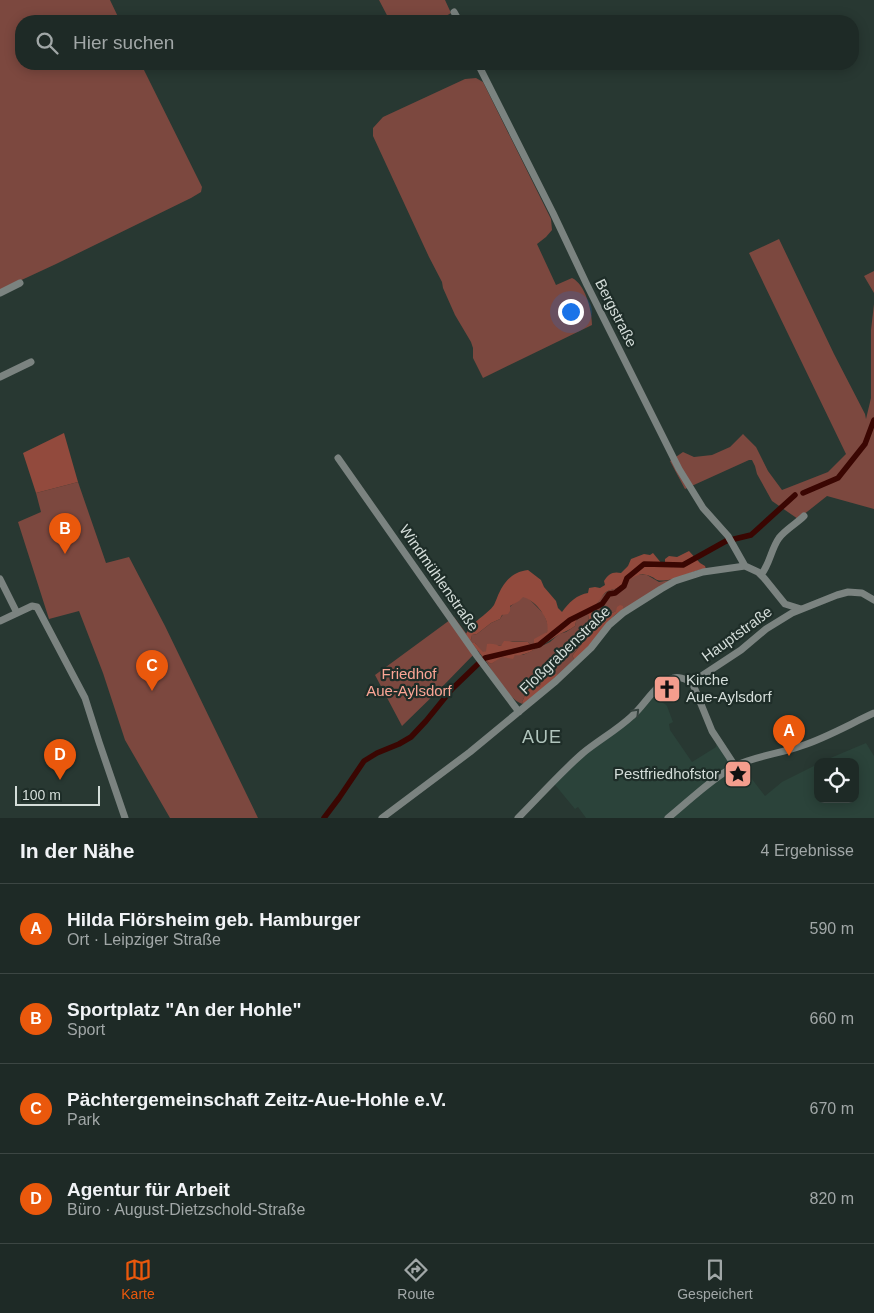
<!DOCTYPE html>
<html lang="de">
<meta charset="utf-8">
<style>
:root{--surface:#1e2a26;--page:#26322e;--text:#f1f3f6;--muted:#a1a7a7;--line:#3c4643;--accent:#ea580c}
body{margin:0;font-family:Arial,sans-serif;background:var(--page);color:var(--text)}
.controls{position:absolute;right:15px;bottom:15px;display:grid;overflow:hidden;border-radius:10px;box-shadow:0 2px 12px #0003}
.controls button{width:45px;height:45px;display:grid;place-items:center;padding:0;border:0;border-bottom:1px solid var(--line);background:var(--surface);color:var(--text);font:25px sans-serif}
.scale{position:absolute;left:15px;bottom:12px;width:85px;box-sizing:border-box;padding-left:5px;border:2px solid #d4ddd9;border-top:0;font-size:14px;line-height:18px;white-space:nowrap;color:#d4ddd9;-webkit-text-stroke:4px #1e2d28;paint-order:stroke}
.you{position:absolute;left:570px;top:311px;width:18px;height:18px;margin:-12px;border:4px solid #fff;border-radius:50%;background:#1a73e8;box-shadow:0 0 0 8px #1a73e833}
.badge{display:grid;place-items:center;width:32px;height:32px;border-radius:50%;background:var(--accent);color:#fff;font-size:16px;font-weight:700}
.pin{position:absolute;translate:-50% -41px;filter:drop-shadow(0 1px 2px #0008)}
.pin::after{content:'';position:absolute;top:26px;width:18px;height:15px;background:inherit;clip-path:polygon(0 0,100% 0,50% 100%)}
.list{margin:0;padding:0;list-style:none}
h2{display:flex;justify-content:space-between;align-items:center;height:65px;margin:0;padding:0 20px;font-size:21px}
h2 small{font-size:16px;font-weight:400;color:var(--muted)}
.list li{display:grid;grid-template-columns:32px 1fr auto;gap:15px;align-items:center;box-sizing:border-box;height:90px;padding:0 20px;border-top:1px solid var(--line)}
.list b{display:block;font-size:19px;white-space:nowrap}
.list p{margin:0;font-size:16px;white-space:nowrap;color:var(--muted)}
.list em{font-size:16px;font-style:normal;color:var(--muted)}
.icon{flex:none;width:28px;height:28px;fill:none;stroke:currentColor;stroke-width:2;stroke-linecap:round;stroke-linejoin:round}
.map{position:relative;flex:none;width:874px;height:818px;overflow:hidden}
.search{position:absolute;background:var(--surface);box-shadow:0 2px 12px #0003;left:15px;right:15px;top:15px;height:55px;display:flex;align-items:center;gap:12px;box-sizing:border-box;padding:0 18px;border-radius:20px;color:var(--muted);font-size:19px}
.sheet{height:425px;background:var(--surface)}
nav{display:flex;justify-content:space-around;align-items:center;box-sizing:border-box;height:70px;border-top:1px solid var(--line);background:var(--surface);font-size:14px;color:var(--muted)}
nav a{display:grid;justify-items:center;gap:2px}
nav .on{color:var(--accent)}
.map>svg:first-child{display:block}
.built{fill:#2b433a}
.green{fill:#7c483f}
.forest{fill:#924a3d}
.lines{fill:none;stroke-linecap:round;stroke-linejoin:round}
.canal{stroke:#3a0602;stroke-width:5.5}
.minor{stroke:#7b8380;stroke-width:7}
.oneway{stroke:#35423e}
.labels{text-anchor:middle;stroke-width:4.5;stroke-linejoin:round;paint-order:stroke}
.street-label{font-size:15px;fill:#d4ddd9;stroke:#1e2d28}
.park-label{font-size:15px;fill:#fba595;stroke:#1e2d28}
.poi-label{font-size:15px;fill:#d4ddd9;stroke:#1e2d28;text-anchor:start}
.quarter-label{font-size:18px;letter-spacing:1px;fill:#b0c4bc;stroke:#1e2d28}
</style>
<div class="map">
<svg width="874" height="818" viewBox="0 0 874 818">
<rect width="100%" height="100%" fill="#283832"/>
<path class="built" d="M648,695L665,704L667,706L673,722L669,724L670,730L692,762L716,747L718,734L735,760L748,774L765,796L782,782L818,764V799H855V762H821L866,743L874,756V818H586L578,807L575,809L551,780L636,709Z"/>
<path class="green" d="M0,0H110L120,21H21V64H141L202,187L201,192L191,198L56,264L0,290Z
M379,0H445L451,13L438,21H390Z
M476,78L483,82L551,219L552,230L546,237L537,244L556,285L572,278C585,284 592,310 592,325L483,378L473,358V348L471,342L455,315L443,288L442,282L429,257L373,136V128L383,117L465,79Z
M779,239L834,354L865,414L866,419L871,398V330L874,304V509L827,496L798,519L772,501L757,474L755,466L752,460H749L685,489L670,461L683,452L694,457L712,455L730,447L743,434L756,447L768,471L782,490L828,472L846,454L749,253Z
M874,271V293L864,276Z
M78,482L106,563L129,557L165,626L258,818H170L125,740L103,673L79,611L49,619L18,522L41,512L36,493Z
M636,575H647L659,582L671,580L623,610C616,611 608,613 604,620L600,621L595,613L593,608L597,604L600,598L608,591L617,588Z
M523,596L528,598L544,614L549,628L547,632L534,644L531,645L528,642L512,641L501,646L497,645L483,653L475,643H473L478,650L442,687L402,726L375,675L454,617L471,640L472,635L477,634L491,623L500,619C505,610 514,603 523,596Z
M583,614H588L589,622L594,627L572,656L575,660L558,677L541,684L539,687L530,686C526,690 525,697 522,702L524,704C510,703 493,671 485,660L491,664L502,656L508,658L515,655H523L550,642L559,634L566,632L575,626L576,621Z"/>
<path class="forest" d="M64,433L78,482L36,493L23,453Z
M689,551L700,563L705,566L706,569C691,570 681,579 668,580C653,582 658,578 647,575C636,572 628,582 619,587C614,590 609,589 605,593C600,598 598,604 593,608L595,613L598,615L600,621L604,620L606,616L616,611L617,607L620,605L623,606V610C618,612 614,615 611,620L589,647L575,660L572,656L594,628L589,622L588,614H583C578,617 576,620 575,626C570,630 563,632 558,635C549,641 525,658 515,655L513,659L502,657L491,664L485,660L472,643H475L483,652L486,651L487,644C493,643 496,645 501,646L504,641L528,642L531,645L534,644V639L547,632C551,619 535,600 523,597L519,601L510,606V611L508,614L502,615L500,619L491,623L477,634L472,635L471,640L469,639L466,634C471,622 487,615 494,605C495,603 496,600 497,598C503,583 511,572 528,570L541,580L544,587L556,601L558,608L562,612C568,603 578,594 588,593L589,588L595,587L600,588L605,585L604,581C608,574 613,571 621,573L628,566L631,559L644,554L650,555L653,553L662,564L665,562V559L669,556L677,557Z
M550,673L557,674L558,677L524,704L522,702C525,697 526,690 530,686L539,687L541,684L544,674Z"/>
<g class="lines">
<path class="canal" d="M803,493L838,478L865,444L874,420
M324,818L339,798L364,761L377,753L399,744L411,737L426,721L452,689L479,663L485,658L539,645L570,620L602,604L609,594L615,593L624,586L627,578L644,564L683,565L726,541L751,535L795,495"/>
<path class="minor" d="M454,12L459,21
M478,64L553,213L587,285L679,469L703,508L728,536L745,566
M0,293L20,283
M0,377L31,362
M338,458L477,656L519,712
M761,575C770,564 771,549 779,538C786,529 796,524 804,516
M0,579L17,613
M0,621L32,606L37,607L85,698L99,742L125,818
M692,682L712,731L735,766
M382,818L470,752L556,681L591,648L609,625L623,613L661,589L675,581L703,572L745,566L758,572L764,578L785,604L801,609
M518,818C540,796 560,773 583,753C599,740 617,730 632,716C646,704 655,683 674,678C680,676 686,680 692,682L697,679L741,650L766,629L792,613L837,595L848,592L862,593L874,600
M668,818C689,801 711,779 735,766C755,756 779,754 801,746C826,738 850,724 874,713"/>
</g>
<defs><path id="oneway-chevron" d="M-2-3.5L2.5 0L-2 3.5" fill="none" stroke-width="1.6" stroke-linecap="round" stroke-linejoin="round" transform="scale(1.25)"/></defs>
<use class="oneway" href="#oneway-chevron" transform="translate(636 712) rotate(-46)"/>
<defs>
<g id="church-square" transform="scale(1.4375)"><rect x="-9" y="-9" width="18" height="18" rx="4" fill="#f49d8d" stroke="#1e2d28"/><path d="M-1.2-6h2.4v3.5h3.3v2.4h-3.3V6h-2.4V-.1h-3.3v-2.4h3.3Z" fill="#111"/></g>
<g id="sight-square" transform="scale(1.4375)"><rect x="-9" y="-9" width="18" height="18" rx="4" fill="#f49d8d" stroke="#1e2d28"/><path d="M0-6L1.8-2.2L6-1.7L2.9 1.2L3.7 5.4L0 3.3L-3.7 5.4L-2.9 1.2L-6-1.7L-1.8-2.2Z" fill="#111"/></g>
</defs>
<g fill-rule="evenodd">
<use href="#church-square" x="667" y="689"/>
<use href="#sight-square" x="738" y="774"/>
</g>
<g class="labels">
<g class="street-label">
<text transform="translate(616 313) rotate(63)" y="5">Bergstraße</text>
<text transform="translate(439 578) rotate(55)" y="5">Windmühlenstraße</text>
<text transform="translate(737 634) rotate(-36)" y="5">Hauptstraße</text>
<text transform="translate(565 650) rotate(-44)" y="5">Floßgrabenstraße</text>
</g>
<g class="park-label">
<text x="409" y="679">Friedhof<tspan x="409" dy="17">Aue-Aylsdorf</tspan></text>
</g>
<g class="poi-label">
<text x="686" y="685">Kirche<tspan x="686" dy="17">Aue-Aylsdorf</tspan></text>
<text x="719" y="779" text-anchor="end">Pestfriedhofstor</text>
</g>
<g class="quarter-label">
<text x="542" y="743">AUE</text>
</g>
</g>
</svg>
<div class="controls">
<button><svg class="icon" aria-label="locate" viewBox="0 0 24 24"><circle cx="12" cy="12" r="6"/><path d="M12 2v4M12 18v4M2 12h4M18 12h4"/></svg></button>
</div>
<div class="scale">100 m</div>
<div class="you"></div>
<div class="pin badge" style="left:789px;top:756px">A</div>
<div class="pin badge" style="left:65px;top:554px">B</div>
<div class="pin badge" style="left:152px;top:691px">C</div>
<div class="pin badge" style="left:60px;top:780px">D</div>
<div class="search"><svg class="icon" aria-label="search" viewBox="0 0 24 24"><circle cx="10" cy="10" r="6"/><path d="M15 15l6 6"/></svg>Hier suchen</div>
</div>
<section class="sheet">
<h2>In der Nähe<small>4 Ergebnisse</small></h2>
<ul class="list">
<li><span class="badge">A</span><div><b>Hilda Flörsheim geb. Hamburger</b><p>Ort · Leipziger Straße</p></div><em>590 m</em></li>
<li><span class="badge">B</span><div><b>Sportplatz &quot;An der Hohle&quot;</b><p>Sport</p></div><em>660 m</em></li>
<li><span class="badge">C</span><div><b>Pächtergemeinschaft Zeitz-Aue-Hohle e.V.</b><p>Park</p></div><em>670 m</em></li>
<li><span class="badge">D</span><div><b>Agentur für Arbeit</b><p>Büro · August-Dietzschold-Straße</p></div><em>820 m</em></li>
</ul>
</section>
<nav>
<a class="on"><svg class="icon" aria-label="map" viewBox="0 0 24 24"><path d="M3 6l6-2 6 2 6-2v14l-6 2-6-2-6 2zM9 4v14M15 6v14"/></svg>Karte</a>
<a><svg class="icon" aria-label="directions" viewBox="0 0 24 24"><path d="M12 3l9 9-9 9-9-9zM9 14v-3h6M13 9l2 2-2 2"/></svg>Route</a>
<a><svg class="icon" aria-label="saved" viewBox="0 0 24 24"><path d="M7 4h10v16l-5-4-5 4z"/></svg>Gespeichert</a>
</nav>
